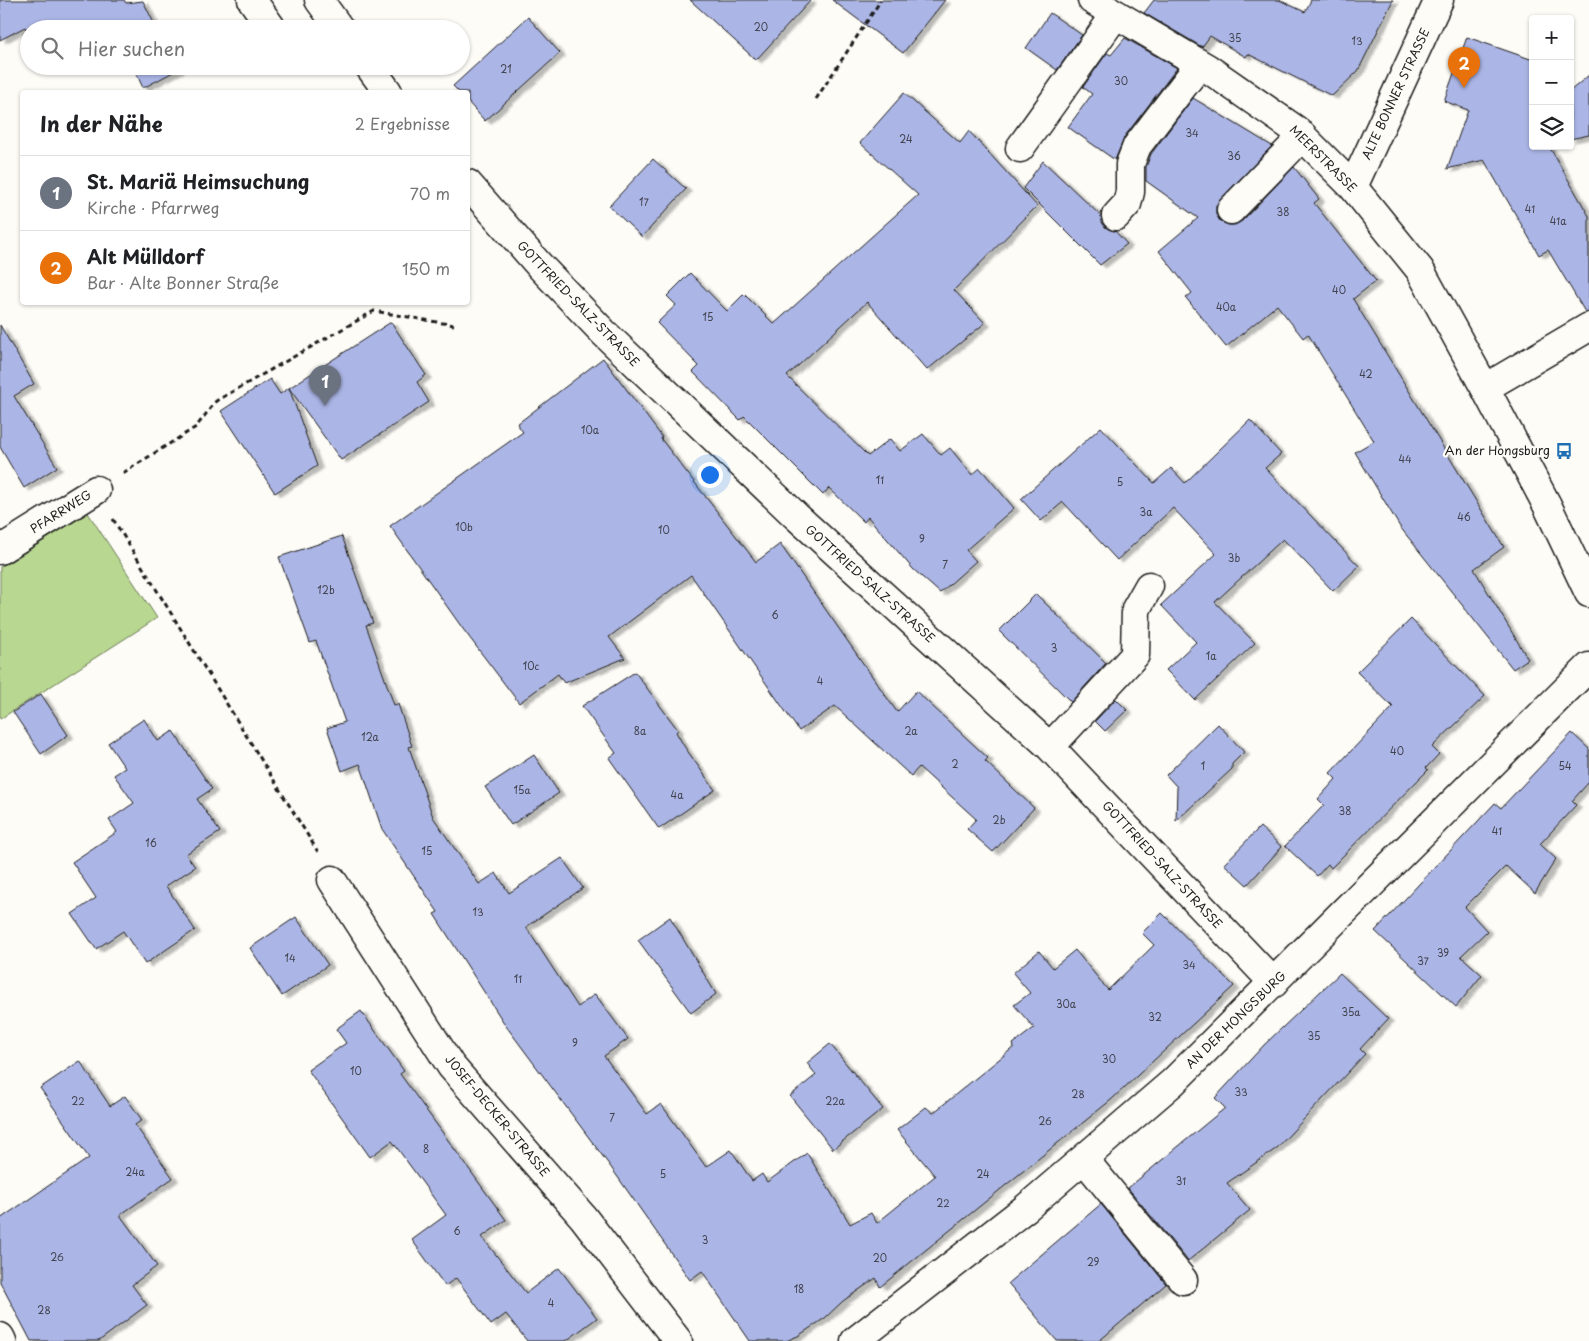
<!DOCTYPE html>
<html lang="de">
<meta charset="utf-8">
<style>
:root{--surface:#fff;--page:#f6f6f6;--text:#202124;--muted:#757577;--line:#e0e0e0;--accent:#db2777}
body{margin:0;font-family:"Playpen Sans",sans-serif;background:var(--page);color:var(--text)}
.controls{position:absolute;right:15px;top:15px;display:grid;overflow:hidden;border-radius:5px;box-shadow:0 1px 4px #0004}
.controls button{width:45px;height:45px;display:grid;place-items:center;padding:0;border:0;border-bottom:1px solid var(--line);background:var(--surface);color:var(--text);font:25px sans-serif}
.you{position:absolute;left:709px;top:474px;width:18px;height:18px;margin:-12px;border:4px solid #fff;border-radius:50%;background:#1a73e8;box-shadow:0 0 0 8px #1a73e833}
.badge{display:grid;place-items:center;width:32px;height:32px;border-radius:50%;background:var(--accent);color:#fff;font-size:16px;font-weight:700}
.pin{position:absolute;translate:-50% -41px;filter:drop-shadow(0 1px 2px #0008)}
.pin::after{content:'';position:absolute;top:26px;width:18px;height:15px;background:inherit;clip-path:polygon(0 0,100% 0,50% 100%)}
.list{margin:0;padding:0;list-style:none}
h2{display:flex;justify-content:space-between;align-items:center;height:65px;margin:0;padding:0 20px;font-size:21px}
h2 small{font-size:16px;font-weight:400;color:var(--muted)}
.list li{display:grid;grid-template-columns:32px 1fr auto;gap:15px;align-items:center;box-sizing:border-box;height:75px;padding:0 20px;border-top:1px solid var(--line)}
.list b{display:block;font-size:19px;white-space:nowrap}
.list p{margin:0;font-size:16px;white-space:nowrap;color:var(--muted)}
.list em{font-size:16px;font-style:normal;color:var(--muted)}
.icon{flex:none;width:28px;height:28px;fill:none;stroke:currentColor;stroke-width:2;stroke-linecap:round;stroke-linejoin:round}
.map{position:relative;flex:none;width:1589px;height:1341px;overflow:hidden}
.search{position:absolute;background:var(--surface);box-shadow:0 1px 4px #0004;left:20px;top:20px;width:450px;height:55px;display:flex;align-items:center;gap:12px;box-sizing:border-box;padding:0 18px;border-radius:28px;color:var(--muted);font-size:19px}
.panel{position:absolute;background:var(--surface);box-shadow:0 1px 4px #0004;left:20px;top:90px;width:450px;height:215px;border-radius:5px}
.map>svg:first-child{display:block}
.green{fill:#b8d790;stroke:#6a7a56}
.building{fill:#acb6e6;stroke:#1c1c1c;filter:url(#shadow)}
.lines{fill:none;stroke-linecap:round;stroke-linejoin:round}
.minor-casing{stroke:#1c1c1c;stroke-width:31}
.path{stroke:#1c1c1c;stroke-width:3;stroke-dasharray:5 4;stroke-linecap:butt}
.minor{stroke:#fdfcf7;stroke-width:28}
.labels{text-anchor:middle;stroke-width:4.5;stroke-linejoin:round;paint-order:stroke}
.number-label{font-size:10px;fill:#40424e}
.street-label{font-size:12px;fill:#1c1c1c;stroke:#fdfcf7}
.poi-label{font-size:12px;fill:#1c1c1c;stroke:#fdfcf7;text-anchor:end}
</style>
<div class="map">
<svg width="1589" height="1341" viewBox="0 0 1589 1341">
<defs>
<filter id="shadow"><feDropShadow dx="5.5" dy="3" stdDeviation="1" flood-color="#0004"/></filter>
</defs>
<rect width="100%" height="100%" fill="#fdfcf7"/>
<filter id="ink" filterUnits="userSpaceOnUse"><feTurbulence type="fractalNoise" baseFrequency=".02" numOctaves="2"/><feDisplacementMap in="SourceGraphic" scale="10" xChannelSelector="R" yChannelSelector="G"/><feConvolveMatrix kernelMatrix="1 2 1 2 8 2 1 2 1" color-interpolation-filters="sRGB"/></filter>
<g filter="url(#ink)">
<path class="green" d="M88,513L157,618L0,719V567Z"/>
<path class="building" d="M0,0H124L126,3L143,1L157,29H26L25,27L0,40Z
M690,0H811L756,60Z
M832,0H945L903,53Z
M1154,0H1279L1305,12L1311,0H1393L1358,71L1332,96L1248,54L1246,57L1210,36L1202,47L1144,13Z
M1050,13L1082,35L1057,70L1026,48Z
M528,17L560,53L485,121L468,102V92H459L453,86Z
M1467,37L1533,60V146H1549L1589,216V311L1585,312L1548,250L1539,255L1484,160L1447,169L1468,110L1444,101Z
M1125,38L1177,68L1125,136L1115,160L1068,127L1092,94L1083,87L1107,53L1111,55Z
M133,66H177L179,69L143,88Z
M1589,75V135L1570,139V91Z
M904,93L960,143L969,131L1037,206L954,290L985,323L927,370L867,302L787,376L868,456L890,439L900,451L923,434L941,455L950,448L972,475L980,468L1014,508L966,550L976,561L940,593L913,569L868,517L864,522L829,488L823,495L744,416L740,420L693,372L699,366L657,323L676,305L667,296L690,273L727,311L744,294L774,324L918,195L860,143Z
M1193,98L1272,146L1220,200L1216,206V214L1220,221L1228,225H1235L1242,221L1294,167L1319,199L1314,203L1376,281L1353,299L1504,547L1474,569L1528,659L1513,669L1400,527L1355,452L1374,441L1308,334L1303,338L1277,305L1226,347L1186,298L1192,293L1159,251L1198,218L1146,181V167L1151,154Z
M653,159L686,189L642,237L609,206Z
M1043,161L1101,216L1105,227L1115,231L1127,244L1100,265L1023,188Z
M391,322L426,375L417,382L429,402L341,460L289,388Z
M0,325L34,384L14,396L57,467L24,488L0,447Z
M603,358L662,437L661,439L756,562L780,544L897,712L916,691L988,758L985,761L1034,808L993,852L967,829L976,819L919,767L911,776L835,706L799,731L691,575L609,637L625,658L564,683L558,674L519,703L463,629L390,526L523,432L517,424Z
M270,379L280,394L289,388L317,466L275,493L221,411Z
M1250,420L1281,454L1265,468L1359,566L1333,591L1283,539L1215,602L1255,643L1195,700L1166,670L1196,642L1161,605L1216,554L1173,508L1117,560L1063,502L1041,521L1021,499L1101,427L1154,483L1171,468L1185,483Z
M342,536L373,623L366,625L394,705L398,704L412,746L409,747L433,817L479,884L496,873L509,893L562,858L583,888L526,927L578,1007L595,994L628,1039L604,1056L647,1114L661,1104L706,1167L731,1150L752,1181L762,1174L767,1182L807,1153L850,1224L871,1213L877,1223L935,1176L897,1130L926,1107L933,1113L1014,1047L1013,1044L1034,1028L1014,1005L1030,993L1013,973L1039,951L1053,968L1075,950L1108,990L1154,945L1142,933L1162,913L1234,986L1111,1100L880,1287L876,1278L843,1301L825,1318L798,1336L786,1341H750L702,1271L690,1280L610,1166L506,1026L434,914L438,912L382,829L360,764L342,771L327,728L345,722L316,641L310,643L279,557Z
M1036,594L1106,663L1071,702L999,631Z
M1411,619L1485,696L1432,747L1439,754L1426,768L1428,770L1331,868L1328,864L1317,876L1285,846L1324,805L1318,799L1336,779L1330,773L1393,707L1357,672Z
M635,672L678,730L676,732L684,746L715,790L659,829L609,758L616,753L582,706Z
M41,694L68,735L41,754L13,712Z
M1116,699L1127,710L1105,731L1095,721Z
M144,719L158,741L173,731L212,789L197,799L220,832L186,854L195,867L166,886L195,930L145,964L123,931L96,949L72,914L96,898L72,862L117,832L109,820L134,803L114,775L125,768L108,743Z
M1218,724L1244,752L1232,764V769L1176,821L1177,787L1166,775Z
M1572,733L1589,749V782L1572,801L1576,805L1540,844L1556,859L1535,893L1506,866L1465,907L1487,931L1461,956L1482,975L1456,1007L1375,931L1495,803L1501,808Z
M534,755L559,793L511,825L485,787Z
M1260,827L1282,847L1247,885L1224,864Z
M296,917L328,965L282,996L250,948Z
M670,917L716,994L691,1013L638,940Z
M1340,973L1388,1019L1360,1049L1365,1054L1277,1148L1227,1183L1250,1210L1188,1261L1128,1188L1225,1108L1215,1098L1264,1045Z
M361,1011L404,1071L400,1074L506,1220L482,1237L526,1293L559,1268L597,1318L566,1341H527L506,1314L491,1325L456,1278L445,1286L412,1240L446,1215L392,1141L370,1157L308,1070L346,1043L336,1029Z
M830,1044L883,1109L833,1149L790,1096L816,1075L807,1063Z
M80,1061L110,1106L125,1096L142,1120L135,1125L173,1178L120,1215L157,1266L132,1285L147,1305L99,1341H31L0,1282V1219L89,1158L40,1088Z
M1101,1204L1166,1284L1099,1341H1057L1008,1283Z"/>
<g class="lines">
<g class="minor-casing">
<path id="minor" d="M252,0L271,27
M319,0L340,29
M1092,0L1207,68L1296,130L1353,187L1420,270L1485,388L1547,505L1589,593
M369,66L388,92
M1020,148L1116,14
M468,184L539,265L604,333L796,516L1050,747L1274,983
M1353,187L1439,0
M1231,210L1303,136
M1116,216L1127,204L1130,192V164L1137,146L1200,64
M1485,388L1589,327
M0,550L96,490
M1050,747L1135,655L1136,609L1149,586
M332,880L451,1066L583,1217L678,1341
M1084,1159L1183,1280
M0,1337L2,1341
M855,1341L1026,1208L1173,1082L1589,667"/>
</g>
<path class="path" d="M816,99L881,0
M123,473L196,427L216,401L374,311L454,325
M113,519L318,852"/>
<use href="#minor" class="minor"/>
</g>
</g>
<defs>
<g id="bus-bare" transform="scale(1.35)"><path d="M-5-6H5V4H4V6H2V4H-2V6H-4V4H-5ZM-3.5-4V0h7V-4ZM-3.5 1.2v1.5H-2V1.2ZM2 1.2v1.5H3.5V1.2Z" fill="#1f6fb2" stroke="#fdfcf7" stroke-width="2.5" paint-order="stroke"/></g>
</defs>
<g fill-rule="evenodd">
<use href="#bus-bare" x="1564" y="451"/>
</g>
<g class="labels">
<g class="number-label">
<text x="761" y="31">20</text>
<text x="1235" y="42">35</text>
<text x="1357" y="45">13</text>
<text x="506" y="73">21</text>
<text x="1121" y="85">30</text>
<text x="1192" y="137">34</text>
<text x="906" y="143">24</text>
<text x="1234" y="160">36</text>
<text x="644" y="206">17</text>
<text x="1530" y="213">41</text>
<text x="1283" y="216">38</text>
<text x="1558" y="225">41a</text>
<text x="1339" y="294">40</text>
<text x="1226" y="311">40a</text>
<text x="708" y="321">15</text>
<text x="1366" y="378">42</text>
<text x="590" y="434">10a</text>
<text x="1405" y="463">44</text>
<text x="880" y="484">11</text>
<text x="1120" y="486">5</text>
<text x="1146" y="516">3a</text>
<text x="1464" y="521">46</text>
<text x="464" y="531">10b</text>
<text x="664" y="534">10</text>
<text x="922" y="543">9</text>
<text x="1234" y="562">3b</text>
<text x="945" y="569">7</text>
<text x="326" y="594">12b</text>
<text x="775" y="619">6</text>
<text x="1054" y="652">3</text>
<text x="1211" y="660">1a</text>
<text x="531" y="670">10c</text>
<text x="820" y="685">4</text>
<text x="640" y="735">8a</text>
<text x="911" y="735">2a</text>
<text x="370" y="741">12a</text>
<text x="1397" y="755">40</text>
<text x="955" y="768">2</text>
<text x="1203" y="770">1</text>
<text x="1565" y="770">54</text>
<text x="522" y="794">15a</text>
<text x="677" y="799">4a</text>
<text x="1345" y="815">38</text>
<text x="999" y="824">2b</text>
<text x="1497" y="835">41</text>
<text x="151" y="847">16</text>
<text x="427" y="855">15</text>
<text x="478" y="916">13</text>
<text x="1443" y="957">39</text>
<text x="290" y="962">14</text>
<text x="1423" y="965">37</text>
<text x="1189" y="969">34</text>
<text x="518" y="983">11</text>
<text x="1066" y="1008">30a</text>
<text x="1351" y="1016">35a</text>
<text x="1155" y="1021">32</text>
<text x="1314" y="1040">35</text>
<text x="575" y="1047">9</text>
<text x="1109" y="1063">30</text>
<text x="356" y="1075">10</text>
<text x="1241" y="1096">33</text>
<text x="1078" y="1098">28</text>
<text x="78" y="1105">22</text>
<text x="835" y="1105">22a</text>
<text x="612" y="1122">7</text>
<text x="1045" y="1125">26</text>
<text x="426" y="1153">8</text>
<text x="135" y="1176">24a</text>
<text x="663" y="1178">5</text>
<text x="983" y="1178">24</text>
<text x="1181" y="1185">31</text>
<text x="943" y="1207">22</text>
<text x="457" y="1235">6</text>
<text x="705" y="1244">3</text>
<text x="57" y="1261">26</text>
<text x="880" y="1262">20</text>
<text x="1093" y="1266">29</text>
<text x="799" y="1293">18</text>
<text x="551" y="1307">4</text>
<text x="44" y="1314">28</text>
</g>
<g class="street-label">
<text transform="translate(1396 94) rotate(-65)" y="4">ALTE BONNER STRASSE</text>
<text transform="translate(1323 159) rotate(45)" y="4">MEERSTRASSE</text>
<text transform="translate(578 304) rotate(46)" y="4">GOTTFRIED-SALZ-STRASSE</text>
<text transform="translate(61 512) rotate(-32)" y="4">PFARRWEG</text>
<text transform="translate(870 584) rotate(42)" y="4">GOTTFRIED-SALZ-STRASSE</text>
<text transform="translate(1162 865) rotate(47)" y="4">GOTTFRIED-SALZ-STRASSE</text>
<text transform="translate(1236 1020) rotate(-44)" y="4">AN DER HONGSBURG</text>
<text transform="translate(497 1116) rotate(50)" y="4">JOSEF-DECKER-STRASSE</text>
</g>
<g class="poi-label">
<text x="1550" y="455">An der Hongsburg</text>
</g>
</g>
</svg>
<div class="controls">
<button>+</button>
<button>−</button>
<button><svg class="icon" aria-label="layers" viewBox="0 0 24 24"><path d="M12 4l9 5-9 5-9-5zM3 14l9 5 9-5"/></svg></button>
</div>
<div class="you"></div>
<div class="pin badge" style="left:325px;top:406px;background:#6b7280">1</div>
<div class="pin badge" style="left:1464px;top:88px;background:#e8710a">2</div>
<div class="search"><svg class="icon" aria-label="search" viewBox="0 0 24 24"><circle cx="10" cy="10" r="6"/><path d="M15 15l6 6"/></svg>Hier suchen</div>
<section class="panel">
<h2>In der Nähe<small>2 Ergebnisse</small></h2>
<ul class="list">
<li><span class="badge" style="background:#6b7280">1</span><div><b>St. Mariä Heimsuchung</b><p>Kirche · Pfarrweg</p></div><em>70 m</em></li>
<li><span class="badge" style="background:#e8710a">2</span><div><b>Alt Mülldorf</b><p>Bar · Alte Bonner Straße</p></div><em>150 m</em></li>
</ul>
</section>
</div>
